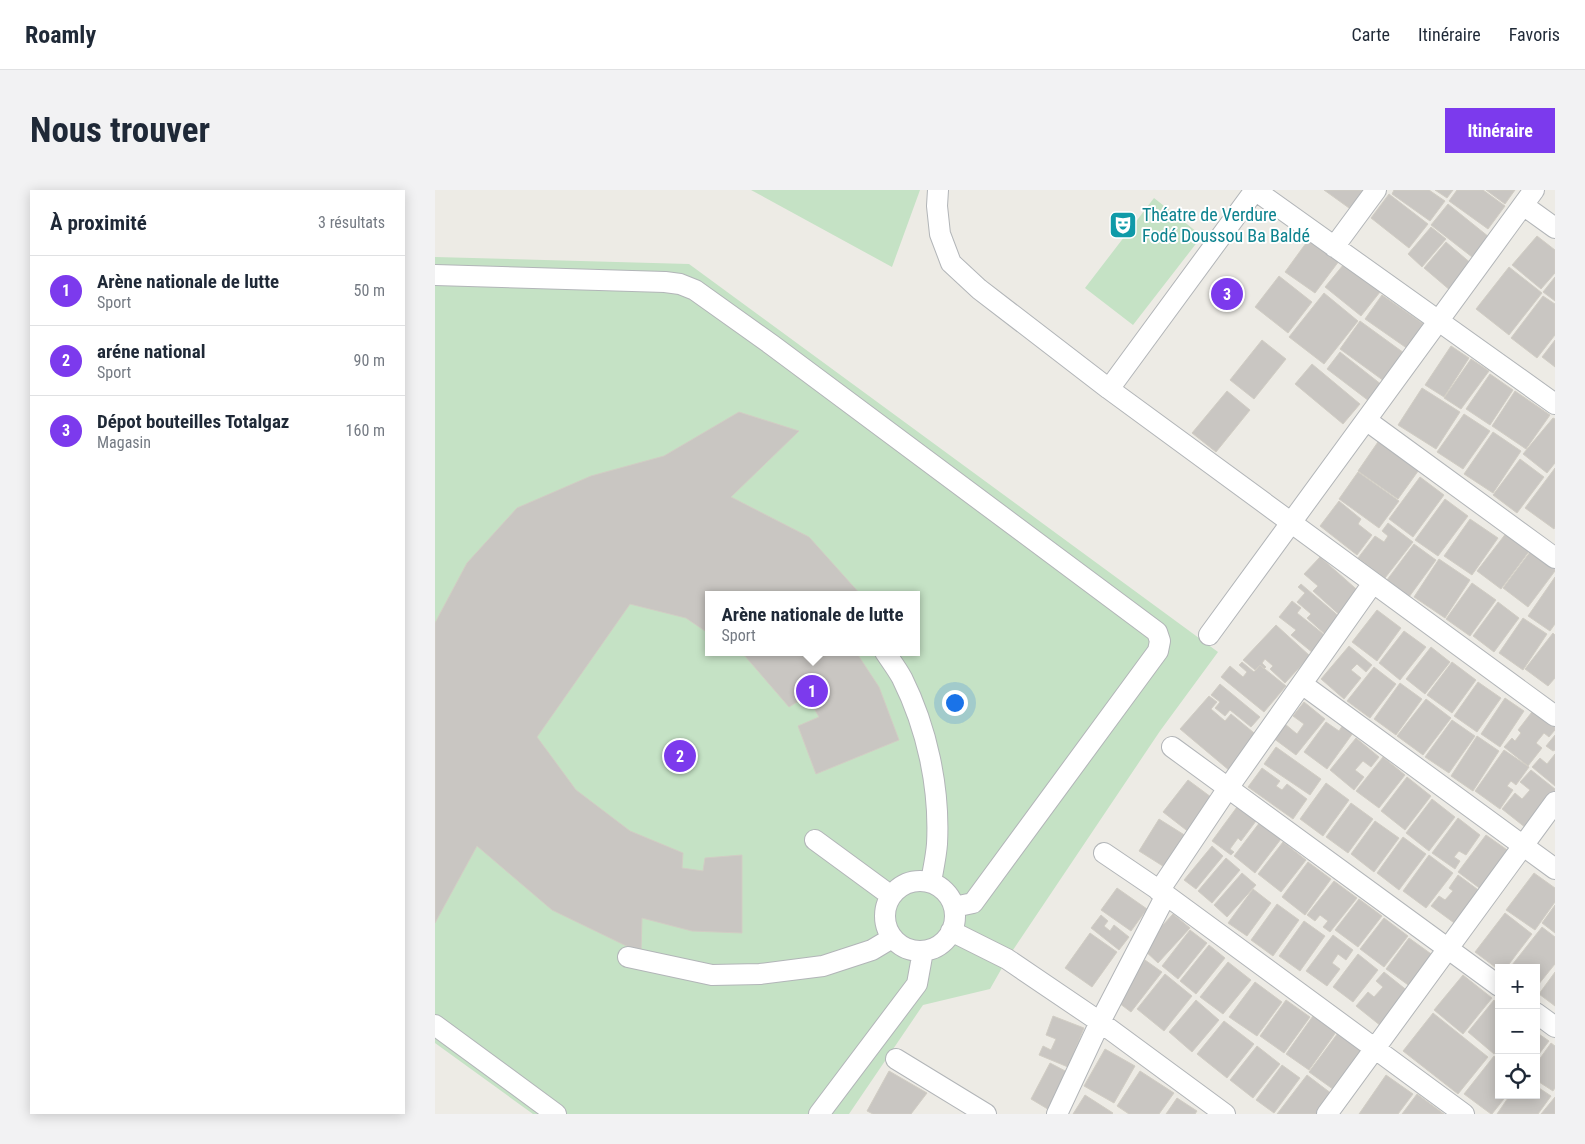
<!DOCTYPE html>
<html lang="fr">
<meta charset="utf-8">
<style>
:root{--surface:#fff;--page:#f2f2f3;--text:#1f2937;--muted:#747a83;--line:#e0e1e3;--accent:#7c3aed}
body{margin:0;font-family:"Roboto Condensed",sans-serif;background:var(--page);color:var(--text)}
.controls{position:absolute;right:15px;bottom:15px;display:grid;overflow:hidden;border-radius:0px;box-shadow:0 2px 12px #0003}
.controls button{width:45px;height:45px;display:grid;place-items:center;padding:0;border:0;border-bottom:1px solid var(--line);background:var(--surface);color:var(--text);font:25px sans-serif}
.you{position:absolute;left:519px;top:512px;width:18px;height:18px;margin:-12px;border:4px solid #fff;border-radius:50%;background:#1a73e8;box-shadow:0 0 0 8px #1a73e833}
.badge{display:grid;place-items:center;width:32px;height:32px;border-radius:50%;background:var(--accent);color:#fff;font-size:16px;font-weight:700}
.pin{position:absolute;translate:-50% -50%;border:2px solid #fff;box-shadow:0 1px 5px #0006}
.popup{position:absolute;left:270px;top:401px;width:215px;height:65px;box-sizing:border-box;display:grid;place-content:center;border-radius:0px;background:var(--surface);filter:drop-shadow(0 1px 4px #0005);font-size:16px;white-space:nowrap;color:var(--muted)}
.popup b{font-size:19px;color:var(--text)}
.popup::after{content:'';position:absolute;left:50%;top:100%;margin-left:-10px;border:10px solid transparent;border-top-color:var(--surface)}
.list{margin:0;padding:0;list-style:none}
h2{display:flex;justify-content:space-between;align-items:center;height:65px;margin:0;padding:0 20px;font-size:21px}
h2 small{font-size:16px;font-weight:400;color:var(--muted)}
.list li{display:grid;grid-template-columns:32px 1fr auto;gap:15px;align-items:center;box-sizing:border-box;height:70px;padding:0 20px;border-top:1px solid var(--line)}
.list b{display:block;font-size:19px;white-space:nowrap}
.list p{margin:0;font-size:16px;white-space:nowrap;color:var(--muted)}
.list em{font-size:16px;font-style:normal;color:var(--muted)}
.icon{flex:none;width:28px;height:28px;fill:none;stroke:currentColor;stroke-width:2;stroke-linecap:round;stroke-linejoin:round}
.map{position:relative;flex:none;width:1120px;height:924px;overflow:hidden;border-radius:0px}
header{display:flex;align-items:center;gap:30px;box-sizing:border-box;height:70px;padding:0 25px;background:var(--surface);border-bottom:1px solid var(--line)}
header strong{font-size:24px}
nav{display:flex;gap:28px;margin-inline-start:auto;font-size:18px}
.intro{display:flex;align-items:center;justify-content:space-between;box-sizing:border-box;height:120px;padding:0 30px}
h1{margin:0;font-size:35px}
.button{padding:12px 22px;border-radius:0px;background:var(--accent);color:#fff;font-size:18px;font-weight:700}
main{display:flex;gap:30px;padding:0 30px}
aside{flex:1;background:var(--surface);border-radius:0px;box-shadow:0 2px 12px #0003}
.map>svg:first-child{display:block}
.park{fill:#c5e2c5;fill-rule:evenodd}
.building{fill:#c9c6c2;stroke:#d1cdc4}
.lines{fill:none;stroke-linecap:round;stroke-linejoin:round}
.minor-casing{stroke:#b2b5b8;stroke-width:22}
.minor{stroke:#fff;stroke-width:20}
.labels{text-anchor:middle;stroke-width:4;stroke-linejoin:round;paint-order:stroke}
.culture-label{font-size:18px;fill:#0d838f;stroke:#fff;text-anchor:start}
</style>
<header>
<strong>Roamly</strong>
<nav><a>Carte</a><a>Itinéraire</a><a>Favoris</a></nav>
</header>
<div class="intro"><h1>Nous trouver</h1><a class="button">Itinéraire</a></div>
<main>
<aside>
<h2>À proximité<small>3 résultats</small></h2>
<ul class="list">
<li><span class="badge">1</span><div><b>Arène nationale de lutte</b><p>Sport</p></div><em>50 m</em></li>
<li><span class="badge">2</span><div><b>aréne national</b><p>Sport</p></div><em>90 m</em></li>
<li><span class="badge">3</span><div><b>Dépot bouteilles Totalgaz</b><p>Magasin</p></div><em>160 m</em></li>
</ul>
</aside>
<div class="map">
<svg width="1120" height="924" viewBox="0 0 1120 924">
<rect width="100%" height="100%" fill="#edebe5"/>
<path class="park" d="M316,0H485L457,77Z
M719,8L767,46L698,135L650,98Z
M0,67L254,74L783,462L725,541L572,769L555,799L488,815L414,924H98L0,853ZM273,405H481V462H273Z"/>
<path class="building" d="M889,0H937L921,23Z
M959,0H994L1010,11L995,31L957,4Z
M1000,0H1018L1012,8Z
M1022,0H1048L1070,16L1053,39L1014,11Z
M1051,0H1080L1070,14Z
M954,4L993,34L974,58L936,28Z
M1013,14L1054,47L1037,67L996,35Z
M996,37L1011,49L987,77L973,64Z
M1102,46L1120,60V83L1106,99L1077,75Z
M874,49L904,71L880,103L850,82Z
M1011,52L1038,75L1016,101L989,78Z
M909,74L945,102L926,126L890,97Z
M1074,77L1107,103L1074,145L1041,119Z
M844,86L877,112L853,143L820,117Z
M1120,87V111L1108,102Z
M889,103L923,131L889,174L854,147Z
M947,105L990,135L973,159L930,129Z
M1108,106L1120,114V145L1102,168L1076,148Z
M925,131L969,163L949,191L905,159Z
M827,150L851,169L819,209L795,190Z
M1120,150V177L1107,167Z
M1016,156L1034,168L1009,207L990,195Z
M905,162L947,195L934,211L892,179Z
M1036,169L1054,181L1026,219L1009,208Z
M877,174L925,214L908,234L860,194Z
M1055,184L1078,200L1055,235L1031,219Z
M987,198L1025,222L1001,259L963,235Z
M792,201L815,220L781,262L757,243Z
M1080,201L1115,225L1091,259L1057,236Z
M304,222L364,241L296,307L374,347L426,405H273V443L251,428L195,414L102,547L141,600L195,641L248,663L247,678L268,681L270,668L307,665V743L257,741L207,728L206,763L117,720L42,656L0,733V433L32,373L82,318L156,286L229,266Z
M1029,224L1055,241L1028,279L1002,262Z
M1118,228L1120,229V273L1112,283L1088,264Z
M1058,242L1086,261L1058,303L1029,284Z
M945,249L986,277L963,309L923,281Z
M1085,269L1109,287L1082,323L1058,305Z
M1120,278V337L1119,339L1090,318Z
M923,282L964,311L944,338L904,309Z
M985,287L1009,305L978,347L954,329Z
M1010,309L1033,326L1003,366L980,350Z
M904,311L926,329L923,334L937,345L922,365L885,336Z
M1035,329L1063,348L1037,385L1009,366Z
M953,333L978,352L950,388L923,368L940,346L949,352L953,346L947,341Z
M1072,342L1095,360L1066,399L1042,381Z
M979,354L1001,370L974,407L952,390Z
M1098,358L1120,375V381L1093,417L1068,398Z
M885,367L928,405L908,428L878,401L883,396L869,384Z
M1004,369L1035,390L1010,428L979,407Z
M1120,387V434L1115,441L1093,426Z
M1037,393L1061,410L1035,446L1011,429Z
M866,394L907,429L892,446L872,428L876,424L862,412L870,403L863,397Z
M857,411L866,418L862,423L892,447L878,463L856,445L861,440L844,427Z
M1063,412L1084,428L1059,462L1038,446Z
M942,420L966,438L942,471L917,452Z
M1088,428L1112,444L1088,480L1064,463Z
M841,435L875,466L850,493L835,479L838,476L830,469L827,473L831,477L829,479L825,475L820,480L808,470Z
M969,441L991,457L965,490L944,473Z
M1118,443L1120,445V488L1113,496L1090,479Z
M914,456L937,475L931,482L922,474L916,480L926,488L909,509L886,489Z
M996,457L1015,472L990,504L971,489Z
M303,462H421L444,497L464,550L381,584L363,536L384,527L372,506L354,517L310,466Z
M807,472L819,482L825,475L851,496L829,522L786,487L795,476L808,487L812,482L804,475Z
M1017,472L1041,490L1017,523L992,505Z
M939,477L961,494L935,528L912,511Z
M1043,492L1066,508L1042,542L1019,526Z
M965,493L987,509L961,545L939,529Z
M785,494L825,527L816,537L795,520L790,526L780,518L785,512L776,505Z
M774,506L782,512L776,519L790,531L796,524L824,547L795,581L745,539Z
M1070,508L1089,521L1065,557L1046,544Z
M991,509L1016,528L988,565L962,546Z
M869,512L890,529L861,565L838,548L850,534L862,544L869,534L858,526Z
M1100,518L1120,533V540L1114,547L1109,543L1101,553L1107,558L1093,576L1069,557L1077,548L1080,551L1086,543L1083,540Z
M1017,530L1040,546L1014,583L990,567Z
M891,532L904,541L908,535L918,543L892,579L869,562Z
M1120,545V560L1118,561L1111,556Z
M1042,546L1064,561L1038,601L1016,586Z
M921,548L944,567L936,577L928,571L920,580L929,587L919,600L895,580Z
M841,557L886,589L875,605L829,574Z
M1069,560L1094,577L1081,595L1076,591L1072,596L1078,600L1065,619L1040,601Z
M1120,564V596L1097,577L1105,568L1112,574Z
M948,567L970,585L944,618L921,601Z
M827,578L845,591L841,596L847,600L852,594L872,609L858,629L813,597Z
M1096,580L1120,599V601L1091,638L1067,619L1080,603L1087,609L1095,600L1085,592Z
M972,587L996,606L970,640L946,621Z
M753,590L780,610L755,643L728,622Z
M891,593L914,610L888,646L865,629Z
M997,609L1020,627L994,661L971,643Z
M916,613L938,629L913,663L891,647Z
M802,617L821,631L806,651L803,648L795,659L799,662L796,665L777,651Z
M1023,628L1045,645L1031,665L1024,661L1019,667L1025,671L1020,679L997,663Z
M724,629L751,646L731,678L704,661Z
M940,631L964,648L939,682L916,664Z
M825,632L846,649L820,683L799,666Z
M1051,645L1075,662L1047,700L1023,682Z
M968,647L991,664L964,700L942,683Z
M848,652L871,670L846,702L823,684Z
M777,656L788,666L761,699L749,690Z
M994,665L1018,683L991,718L968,701Z
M791,668L805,680L777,713L763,701Z
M873,672L896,689L870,725L847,707Z
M807,683L821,695L792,727L779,715Z
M1099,683L1120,698V712L1100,740L1071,720Z
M1023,685L1046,702L1022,735L996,716L1004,706L1010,710L1018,701L1014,698Z
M899,691L922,708L895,742L888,737L893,731L885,725L880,731L872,725Z
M682,698L712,719L696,741L666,720Z
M818,699L836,713L812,746L793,733Z
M924,709L947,726L923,757L900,740Z
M842,714L864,730L838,766L816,750Z
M1120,715V743L1107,733Z
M1070,723L1097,744L1071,778H1064V780L1040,762Z
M738,724L755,738L723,773L707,758Z
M666,725L673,731L669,736L675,741L679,735L694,747L684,760L656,738Z
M949,728L973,746L949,777L925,759Z
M869,731L890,746L865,781L844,766Z
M1107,737L1120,747V774L1103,795L1101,793V778H1081L1077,775Z
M755,740L772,753L743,789L727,776Z
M655,743L682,762L657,797L630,778Z
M898,745L918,760L911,770L903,764L897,773L905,779L892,796L871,781Z
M974,748L999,766L976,797L951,779Z
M774,755L790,768L761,804L745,791Z
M923,764L943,780L918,812L898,797Z
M710,770L727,782L696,822L680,810Z
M793,772L816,790L788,824L765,807Z
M949,782L974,802L946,836L921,816L933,802L939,807L948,797L941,791Z
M1120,782V816L1104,804Z
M730,784L757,806L729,841L702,819Z
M1028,785L1057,808L1028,844L999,820Z
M820,792L847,812L822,846L794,827Z
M761,810L784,830L757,862L734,842Z
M851,810L875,827L849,863L825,846Z
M1059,810L1064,814V858L1059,864L1033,842Z
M998,823L1053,867L1023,904L968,861Z
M618,826L649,838L633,877L604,865L608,856L616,860L621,849L611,845Z
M878,826L901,842L874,880L851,864Z
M789,831L819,854L792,888L762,864Z
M1101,842L1114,851L1101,868Z
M903,843L930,863L902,902L874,882Z
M1116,853L1120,856V898L1118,901L1101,890V874Z
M822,856L845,874L818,908L795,890Z
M670,859L700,876L679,913L649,896Z
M1059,866L1064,870V905H1072L1057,924H1056L1029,904Z
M615,873L636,884L616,921L596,909Z
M847,875L865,888L839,923L821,910Z
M454,881L492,903L476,924H438L432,921Z
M705,881L739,903L724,924H694L682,916Z
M872,885L897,904L881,924H842Z
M951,885L978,904L963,924H924Z
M1101,896L1116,906L1103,924H1062L1075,905H1101Z
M982,904L1009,924H967Z
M650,905L678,923L677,924H638Z
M1120,907V924H1106Z
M742,908L762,921L760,924H731Z"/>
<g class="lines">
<g class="minor-casing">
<path id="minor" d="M503,0L502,16L505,44L516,73L544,99L674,199L1120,526
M820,0L1120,214
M1088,15L1120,38
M899,57L941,0
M0,85L230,92L245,94L260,100L337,155L722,442L725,451L723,461L538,713L519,717
M674,199L820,0
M931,230L1120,368
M774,445L1099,0
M450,462C456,471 462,479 467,488C492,538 505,598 502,654C501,667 498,680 496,692
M867,494L1120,679
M737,557L1064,796
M380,650L455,705
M669,663L731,705L1029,924
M450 726a35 35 0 1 1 70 0a35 35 0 1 1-70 0Z
M724,701L793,598L938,393
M516,741L572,769L665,832L790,924
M193,767L277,785L325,784L388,776L437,760L457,748
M1101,823L1120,837
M0,835L121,924
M461,869L551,924
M384,924L482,794L488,761
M622,924L665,832L731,705
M892,924L1120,612"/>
</g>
<use href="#minor" class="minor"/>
</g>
<defs>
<g id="theatre-square" transform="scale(1.4375)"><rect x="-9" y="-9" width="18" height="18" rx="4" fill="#0f9aa8" stroke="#fff"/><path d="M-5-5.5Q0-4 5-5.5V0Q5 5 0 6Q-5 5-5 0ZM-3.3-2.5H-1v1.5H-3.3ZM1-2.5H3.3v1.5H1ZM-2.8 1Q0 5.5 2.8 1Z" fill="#fff"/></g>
</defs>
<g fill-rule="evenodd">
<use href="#theatre-square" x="688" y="35"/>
</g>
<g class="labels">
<g class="culture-label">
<text x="707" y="31">Théatre de Verdure<tspan x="707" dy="21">Fodé Doussou Ba Baldé</tspan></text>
</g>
</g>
</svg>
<div class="controls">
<button>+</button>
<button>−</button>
<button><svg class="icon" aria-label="locate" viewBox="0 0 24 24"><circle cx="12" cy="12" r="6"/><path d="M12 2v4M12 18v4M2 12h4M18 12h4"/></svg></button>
</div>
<div class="you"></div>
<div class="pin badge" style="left:377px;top:501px">1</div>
<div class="popup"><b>Arène nationale de lutte</b>Sport</div>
<div class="pin badge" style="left:245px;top:566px">2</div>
<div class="pin badge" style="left:792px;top:104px">3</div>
</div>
</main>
